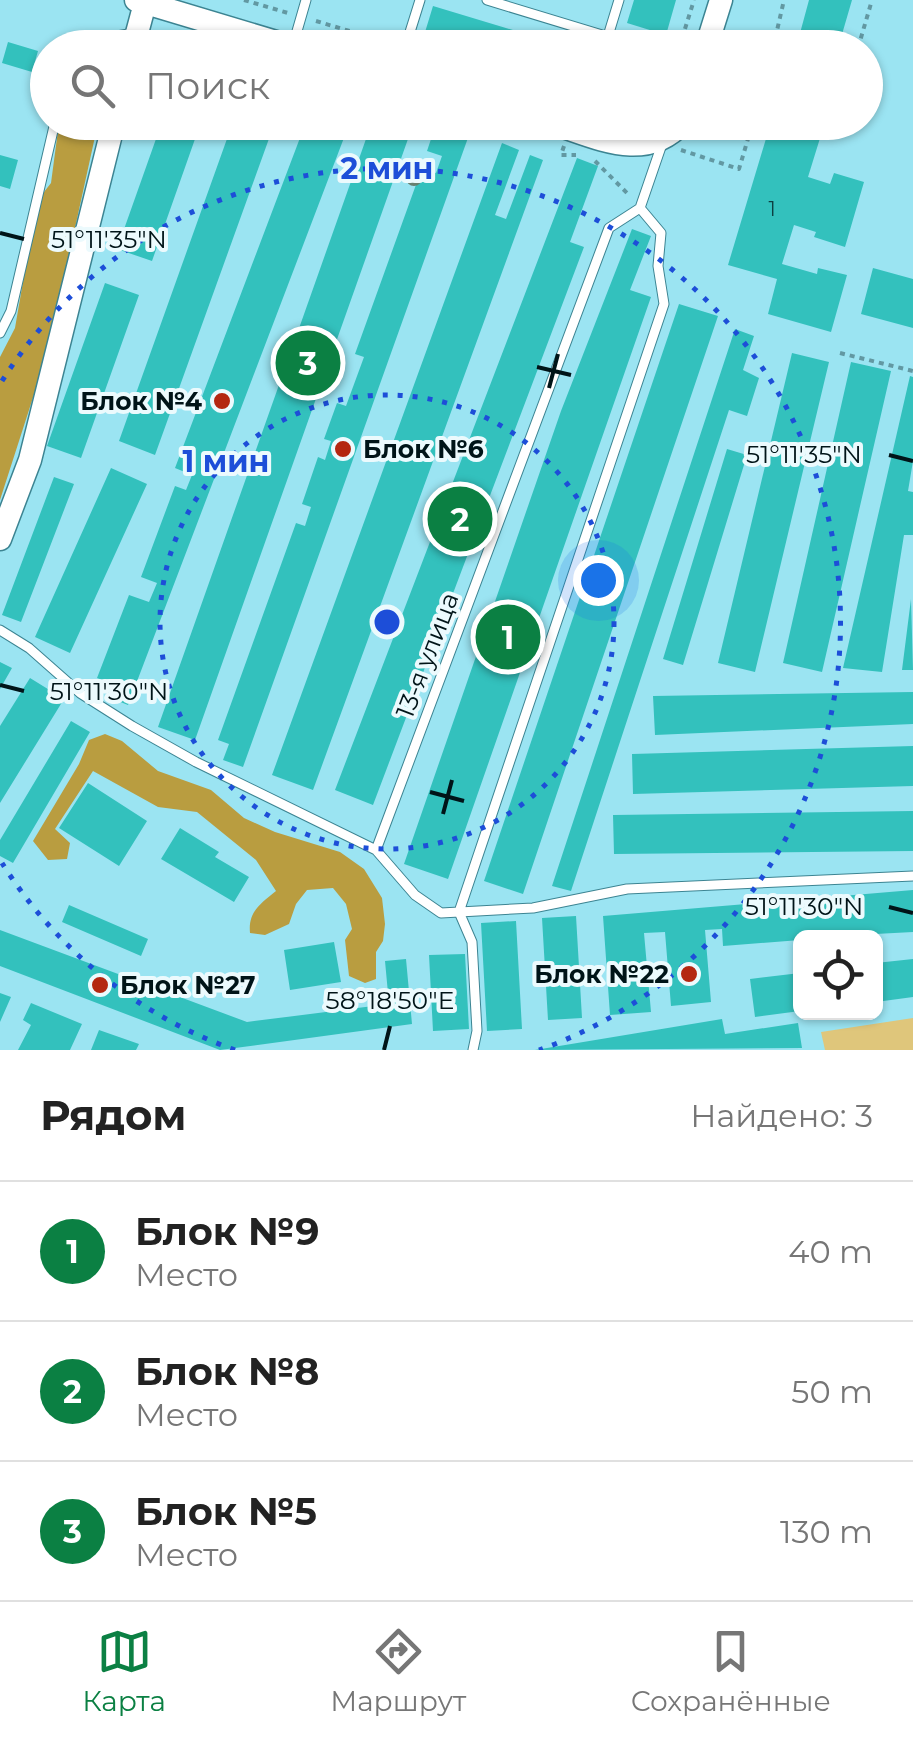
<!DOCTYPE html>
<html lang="ru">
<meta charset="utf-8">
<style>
:root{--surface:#fff;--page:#f6f6f6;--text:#222;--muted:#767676;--line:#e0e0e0;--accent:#0b8043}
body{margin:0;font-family:Montserrat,sans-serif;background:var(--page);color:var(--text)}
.controls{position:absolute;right:30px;bottom:30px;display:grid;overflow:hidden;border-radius:15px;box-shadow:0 2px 8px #0004}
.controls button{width:90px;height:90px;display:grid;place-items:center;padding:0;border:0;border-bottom:2px solid var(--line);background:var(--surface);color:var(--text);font:50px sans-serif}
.you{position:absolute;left:598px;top:580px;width:35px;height:35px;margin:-25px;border:8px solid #fff;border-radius:50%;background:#1a73e8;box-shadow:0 0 0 15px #1a73e833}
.badge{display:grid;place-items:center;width:65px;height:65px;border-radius:50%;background:var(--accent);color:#fff;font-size:32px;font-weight:700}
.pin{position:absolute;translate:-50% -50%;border:5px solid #fff;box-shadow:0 2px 10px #0006}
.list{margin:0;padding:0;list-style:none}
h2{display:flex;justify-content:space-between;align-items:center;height:130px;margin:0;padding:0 40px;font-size:42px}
h2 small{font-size:32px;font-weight:400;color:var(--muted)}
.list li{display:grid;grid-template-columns:65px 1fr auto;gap:30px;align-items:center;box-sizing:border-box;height:140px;padding:0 40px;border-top:2px solid var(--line)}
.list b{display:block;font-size:38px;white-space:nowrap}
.list p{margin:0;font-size:32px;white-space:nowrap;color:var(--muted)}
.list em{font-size:32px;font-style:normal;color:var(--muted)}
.icon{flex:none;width:55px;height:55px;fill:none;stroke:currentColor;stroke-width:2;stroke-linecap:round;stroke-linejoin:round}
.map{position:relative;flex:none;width:913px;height:1050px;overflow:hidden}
.search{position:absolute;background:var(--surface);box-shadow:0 2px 8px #0004;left:30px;right:30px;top:30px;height:110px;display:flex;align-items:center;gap:25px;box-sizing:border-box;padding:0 35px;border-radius:55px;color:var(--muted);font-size:38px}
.sheet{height:550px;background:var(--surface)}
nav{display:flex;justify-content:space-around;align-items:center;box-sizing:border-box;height:140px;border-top:2px solid var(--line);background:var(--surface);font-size:28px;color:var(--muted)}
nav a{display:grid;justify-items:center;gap:5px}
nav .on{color:var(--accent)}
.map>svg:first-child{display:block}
.green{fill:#dfc67b}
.forest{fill:#b99d40}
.building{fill:#33c1bd}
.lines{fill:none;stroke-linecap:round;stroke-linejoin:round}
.service-casing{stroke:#3c8492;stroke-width:11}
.tertiary-casing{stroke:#3c8492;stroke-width:25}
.path{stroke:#6298a2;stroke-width:4;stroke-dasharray:5 5;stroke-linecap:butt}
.service{stroke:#fff;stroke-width:9}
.tertiary{stroke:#fff;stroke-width:22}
.tree{fill:#668070}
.ticks{fill:none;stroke:#001418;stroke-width:4}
.ring{fill:none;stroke:#1d4ed8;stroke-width:5;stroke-dasharray:5 10}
.poi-dot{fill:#b42710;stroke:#ecfafd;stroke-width:4}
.labels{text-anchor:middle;stroke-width:8;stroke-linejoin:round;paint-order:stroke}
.number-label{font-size:20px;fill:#0d3f41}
.poi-label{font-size:25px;font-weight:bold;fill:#001418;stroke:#ecfafd;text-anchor:end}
.street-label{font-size:25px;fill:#001418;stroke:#ecfafd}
.ticks-label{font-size:25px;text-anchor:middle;fill:#001418;stroke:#ecfafd;stroke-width:8;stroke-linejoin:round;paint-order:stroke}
.centre{fill:#1d4ed8;stroke:#ecfafd;stroke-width:5}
.ring-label{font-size:30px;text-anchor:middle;font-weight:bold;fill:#1d4ed8;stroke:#ecfafd;stroke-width:8;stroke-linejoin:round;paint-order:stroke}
</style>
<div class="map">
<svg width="913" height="1050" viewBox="0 0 913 1050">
<rect width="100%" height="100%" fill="#9be4f2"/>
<path class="green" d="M913,1018V1050H825L821,1032Z"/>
<path class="forest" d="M59,123H98L48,351L0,500V357L15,328L37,201L51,183Z
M105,734L122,741L158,771L211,790L244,818L275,832L340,852L364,869L382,898L385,924L383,941L376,952V979L365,983L349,976L345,940L352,929L346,904L333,888L307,890L296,904L289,924L265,935L250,933C248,912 260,904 276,891L256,860L197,812L158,807L93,771L55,829L70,843L67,859L48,860L33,841L79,764L89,740Z"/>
<path class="building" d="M634,0H676L666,35L627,23Z
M809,0H852L838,48H796Z
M433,6L569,47V48H441L422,42Z
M8,42L38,51L32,72L2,63Z
M866,80L880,85L876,101L866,98Z
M162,122H201L152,261L117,249Z
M233,122H275L155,455L119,441Z
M306,122H350L128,705L113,699L118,686L97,678L129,595L149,602L157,583L141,577L175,486L186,490L192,475L175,468Z
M372,122H414L195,740L158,727Z
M771,122H825L808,177L830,184L834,173L864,182L845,247L814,237L816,232L794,225L782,264L817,274L818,268L847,275L831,332L768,314L777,279L728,265Z
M436,124L469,135L243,767L223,760L229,744L218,740L296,523L305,526L311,507L302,504L318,457L325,460L331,441L324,439L337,403L346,406L364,357L355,354L422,168L436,173L442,156L427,151Z
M502,143L519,150L495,215L506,219L530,155L543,160L313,790L272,775Z
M0,155L18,160L10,189L0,186Z
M577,158L598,166L570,242L584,247L373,805L335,790Z
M632,229L651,236L630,290L651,297L448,879L404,864L561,411Z
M873,268L913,279V328L861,314Z
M105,283L139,295L81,458L47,446Z
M679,304L718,316L523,894L484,881Z
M735,329L754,336L743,370L759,378L747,416L729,410L571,891L552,886Z
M792,353L829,362L755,672L718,663Z
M851,362L891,371L822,672L783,663Z
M910,376L913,377V461L908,491L913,492V535H904L882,672L843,668Z
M727,449L747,455L683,665L663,659Z
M111,468L147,484L70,653L35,637Z
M54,477L74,484L21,622L2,615Z
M911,599L913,670H902Z
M0,662L12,668L0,689Z
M30,678L64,699L0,803V726Z
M913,692V724L655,735L653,696Z
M71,721L90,732L13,863L0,856V840Z
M913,746V786L633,794L632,754Z
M88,783L147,821L119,866L59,828Z
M913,811V851L614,854L613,815Z
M180,828L219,852L215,857L249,877L234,902L161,859Z
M913,890V932L800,938V940L723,946L722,929L705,930L711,1002L671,1006L665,932L644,933L651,1012L610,1015L603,916Z
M69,905L148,939L141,956L62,922Z
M576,916L582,1018L548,1020L542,918Z
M516,921L522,1029L487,1031L481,923Z
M0,930L247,1022L389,1004L385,961L406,959L412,1024L220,1050L0,966Z
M334,942L341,982L290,990L284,950Z
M465,954L469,1029L433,1031L429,955Z
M913,959V997L876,1002V963Z
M800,973V1011L755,1017L750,979Z
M0,993L11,997L0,1022Z
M31,1003L82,1024L70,1050H18L31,1025L23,1020Z
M722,1019L725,1034L798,1023L802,1048L535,1050Z
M99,1030L139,1044L136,1050H91Z"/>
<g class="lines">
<g class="service-casing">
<path id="service" d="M487,0L645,48
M608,36L619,0
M293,45L306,0
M109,48L117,36L134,33
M405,48L420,0
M0,333L11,311L55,122
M0,630L29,648L80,693L132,726L196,762L376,850L415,895L441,913L533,908L627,889L913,876
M376,850L609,228L640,208
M473,1050L477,1031L472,942L459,912L664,304L658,266L661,233L640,208L662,144"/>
</g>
<g class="tertiary-casing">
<path id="tertiary" d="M136,0L296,48
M133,48L145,3
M706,48L721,0
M548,122C595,136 644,165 683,122
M0,539L30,460L114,122"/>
</g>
<path class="path" d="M244,0L288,13
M316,21L393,44
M679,48L694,0
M773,48L784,0
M858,48L872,0
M564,146L561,155H576
M681,150L739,169L753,122
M595,161L630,196
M840,353L913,371"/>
<use href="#service" class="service"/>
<use href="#tertiary" class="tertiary"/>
</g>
<circle class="tree" cx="414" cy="178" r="8"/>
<path class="ticks" d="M0,233L24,239M537,367L571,375M549,388L558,354M889,455L913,461M0,685L24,691M430,792L464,801M443,814L452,780M889,907L913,913M384,1050L390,1026"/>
<g class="ring">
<circle cx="387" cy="622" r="227"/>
<path d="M235 1050A454 454 0 0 1 2 863M2 381A454 454 0 1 1 539 1050"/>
</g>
<g class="poi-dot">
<circle cx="222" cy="401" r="10"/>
<circle cx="343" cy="449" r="10"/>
<circle cx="689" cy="974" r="10"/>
<circle cx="100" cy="985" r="10"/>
</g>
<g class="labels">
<g class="number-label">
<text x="772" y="216">1</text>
</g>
<g class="poi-label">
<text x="202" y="410">Блок №4</text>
<text x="363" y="458" text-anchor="start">Блок №6</text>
<text x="669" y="983">Блок №22</text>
<text x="120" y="994" text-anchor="start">Блок №27</text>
</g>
<g class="street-label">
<text transform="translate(427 655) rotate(-69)" y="9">13-я улица</text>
</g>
</g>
<g class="ticks-label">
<text x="109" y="248">51°11'35"N</text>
<text x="804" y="463">51°11'35"N</text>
<text x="109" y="700">51°11'30"N</text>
<text x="804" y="915">51°11'30"N</text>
<text x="390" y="1009">58°18'50"E</text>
</g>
<circle cx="387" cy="622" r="15" class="centre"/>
<g class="ring-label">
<text x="387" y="179">2 мин</text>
<text x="226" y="472">1 мин</text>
</g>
</svg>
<div class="controls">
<button><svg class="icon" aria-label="locate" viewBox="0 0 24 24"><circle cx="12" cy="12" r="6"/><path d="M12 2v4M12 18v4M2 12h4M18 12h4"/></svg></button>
</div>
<div class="you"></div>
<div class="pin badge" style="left:508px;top:637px">1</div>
<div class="pin badge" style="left:460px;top:519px">2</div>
<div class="pin badge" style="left:308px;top:363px">3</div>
<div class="search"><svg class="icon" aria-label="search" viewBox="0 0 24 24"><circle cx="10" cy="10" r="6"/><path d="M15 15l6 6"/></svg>Поиск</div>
</div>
<section class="sheet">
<h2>Рядом<small>Найдено: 3</small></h2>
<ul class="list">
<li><span class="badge">1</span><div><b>Блок №9</b><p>Место</p></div><em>40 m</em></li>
<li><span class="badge">2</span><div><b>Блок №8</b><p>Место</p></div><em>50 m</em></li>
<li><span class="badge">3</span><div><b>Блок №5</b><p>Место</p></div><em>130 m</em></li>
</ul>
</section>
<nav>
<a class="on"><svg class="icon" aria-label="map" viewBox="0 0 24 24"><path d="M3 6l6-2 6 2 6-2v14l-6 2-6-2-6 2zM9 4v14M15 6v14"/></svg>Карта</a>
<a><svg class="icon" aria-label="directions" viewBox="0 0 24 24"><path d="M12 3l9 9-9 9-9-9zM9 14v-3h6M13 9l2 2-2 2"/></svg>Маршрут</a>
<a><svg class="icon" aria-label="saved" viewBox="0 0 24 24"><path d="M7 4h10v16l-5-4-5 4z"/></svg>Сохранённые</a>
</nav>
